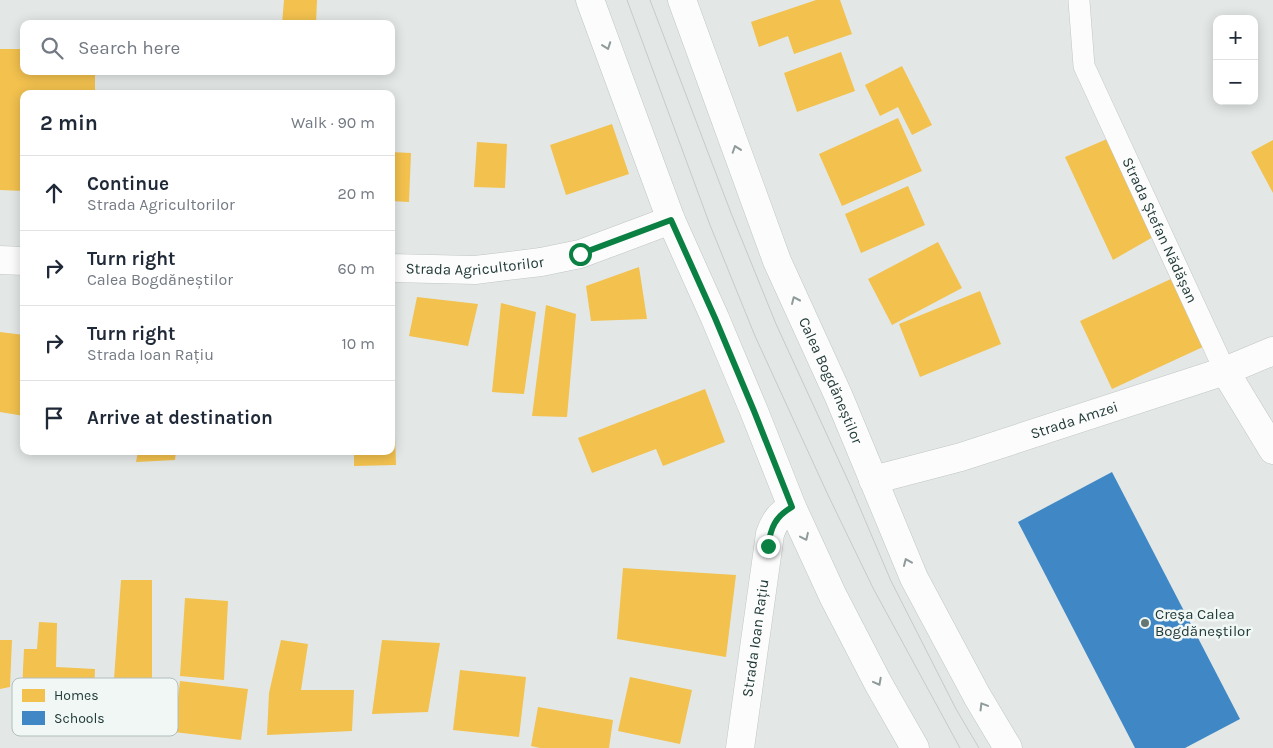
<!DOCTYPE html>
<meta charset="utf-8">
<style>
:root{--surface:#fff;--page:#f2f2f3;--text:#1f2937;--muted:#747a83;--line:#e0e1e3}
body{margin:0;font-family:Karla,sans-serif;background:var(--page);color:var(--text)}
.controls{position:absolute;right:15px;top:15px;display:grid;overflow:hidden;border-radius:10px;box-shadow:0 2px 12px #0003}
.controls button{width:45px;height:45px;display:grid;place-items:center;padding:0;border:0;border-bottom:1px solid var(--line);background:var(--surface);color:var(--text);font:25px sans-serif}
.stop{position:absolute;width:15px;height:15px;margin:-11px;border:4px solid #0b8043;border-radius:50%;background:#fff}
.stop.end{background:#0b8043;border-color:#fff;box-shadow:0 1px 5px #0008}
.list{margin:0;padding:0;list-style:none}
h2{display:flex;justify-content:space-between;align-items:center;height:65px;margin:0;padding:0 20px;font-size:21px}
h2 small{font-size:16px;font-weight:400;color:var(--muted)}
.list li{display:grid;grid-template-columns:32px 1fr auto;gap:15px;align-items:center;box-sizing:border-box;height:75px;padding:0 20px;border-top:1px solid var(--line)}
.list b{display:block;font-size:19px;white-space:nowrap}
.list p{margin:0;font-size:16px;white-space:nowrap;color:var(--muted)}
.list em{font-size:16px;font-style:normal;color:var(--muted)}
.icon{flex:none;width:28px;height:28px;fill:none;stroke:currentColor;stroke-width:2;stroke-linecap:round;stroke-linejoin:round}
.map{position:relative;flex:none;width:1273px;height:748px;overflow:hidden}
.search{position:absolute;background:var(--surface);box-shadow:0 2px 12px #0003;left:20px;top:20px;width:375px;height:55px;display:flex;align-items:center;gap:12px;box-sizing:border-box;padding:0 18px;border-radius:10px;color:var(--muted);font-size:19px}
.panel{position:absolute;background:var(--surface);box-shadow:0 2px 12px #0003;left:20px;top:90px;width:375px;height:365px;border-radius:10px}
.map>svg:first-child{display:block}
.homes{fill:#f2c14e}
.schools{fill:#3f88c5}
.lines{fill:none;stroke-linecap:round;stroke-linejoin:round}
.service-casing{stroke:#c0c5c4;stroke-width:22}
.minor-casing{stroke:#c0c5c4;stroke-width:29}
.secondary-casing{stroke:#bec6c4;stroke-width:29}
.service{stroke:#fbfcfb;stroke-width:21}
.minor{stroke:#fbfcfb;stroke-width:28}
.secondary{stroke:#fbfcfb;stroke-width:28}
.tram{stroke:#c6cac9;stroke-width:1}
.oneway{stroke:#8e9b9a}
.route{stroke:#0b8043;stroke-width:6}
.poi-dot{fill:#657775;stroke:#f0f7f5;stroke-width:2}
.labels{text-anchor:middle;stroke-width:5;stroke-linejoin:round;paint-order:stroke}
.street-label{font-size:15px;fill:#213a38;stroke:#f0f7f5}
.poi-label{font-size:15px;fill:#213a38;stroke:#f0f7f5;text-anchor:start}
.key{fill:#f0f7f5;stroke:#b2bebc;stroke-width:1}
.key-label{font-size:14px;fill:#213a38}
</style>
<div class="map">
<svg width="1273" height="748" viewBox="0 0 1273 748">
<rect width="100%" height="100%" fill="#e3e8e7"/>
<path class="homes" d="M284,0H317L316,24H282Z
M816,0H840L852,34L794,54L788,36L759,47L751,22Z
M0,49H24V71H95V94H24V191L0,190Z
M841,52L855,91L797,112L784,73Z
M902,66L932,125L912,135L898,107L880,116L865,85Z
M898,118L922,171L842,206L819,154Z
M612,124L629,174L566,195L550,145Z
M1107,139L1153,237L1113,260L1065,157Z
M1273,140V193L1251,152Z
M477,142L507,144L505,188L474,187Z
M391,152L411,153L409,202L391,201Z
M908,186L925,225L861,253L845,214Z
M938,242L962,288L892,325L868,279Z
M639,267L647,319L591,321L586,286Z
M1173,278L1205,346L1112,389L1080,321Z
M980,291L1001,344L920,377L899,324Z
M417,297L478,304L468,346L409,336Z
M501,303L536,312L524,394L492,392Z
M546,305L576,314L567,417L532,416Z
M0,332L24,335V416L0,412Z
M705,389L725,442L663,466L656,449L592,473L578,438Z
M391,405H394L396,465L354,466V451H391Z
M138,451H176L175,460L136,462Z
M623,568L736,575L726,657L617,639Z
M121,580H152V678L148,720L114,724V679Z
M185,598L228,601L224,680L180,676Z
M39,622L57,623L56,667L95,669L92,735L20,732L24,649H37Z
M0,640H12L10,687L0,689Z
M281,640L308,644L301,690H354L352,731L267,735L269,693Z
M382,640L440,643L428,712L372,714Z
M460,670L526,677L519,737L453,730Z
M630,677L692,690L680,744L618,731Z
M180,681L248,689L241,740L174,732Z
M538,707L613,720L609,748H540L531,746Z"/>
<path class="schools" d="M1112,472L1240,719L1185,748H1135L1018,522Z"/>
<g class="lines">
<g class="service-casing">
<g id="service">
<path id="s1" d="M1079,1L1084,66L1225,371"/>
</g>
</g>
<g class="minor-casing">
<g id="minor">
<path d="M0,260L24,261"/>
<path id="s2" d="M391,268L475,270L541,262L580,254L671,220"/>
<path d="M1225,371L1273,450"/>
<path id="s3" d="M873,480L961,457L1225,371L1273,351"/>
<path id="s4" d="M740,748L770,534C775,520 779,515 792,507"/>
</g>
</g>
<g class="secondary-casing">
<g id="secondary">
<path d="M590,0L671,220L715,318L754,411L792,507L833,596L878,683L915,748"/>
<path id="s5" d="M682,0L777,261L839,397L914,578L977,696L1008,748"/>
</g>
</g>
<use href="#service" class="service"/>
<use href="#minor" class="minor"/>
<use href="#secondary" class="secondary"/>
<path class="tram" d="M627,0L710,225L755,336L828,495L873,588L960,748
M650,0L731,213L776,324L851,487L891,581L956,709L979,748"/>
</g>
<defs><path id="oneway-chevron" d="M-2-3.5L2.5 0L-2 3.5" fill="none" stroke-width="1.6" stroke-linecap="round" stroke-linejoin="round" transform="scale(1.25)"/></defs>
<g class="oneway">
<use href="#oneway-chevron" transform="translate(607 46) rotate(70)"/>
<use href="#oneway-chevron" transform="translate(736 149) rotate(-109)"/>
<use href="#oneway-chevron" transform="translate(795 300) rotate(-114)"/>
<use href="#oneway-chevron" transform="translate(805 537) rotate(65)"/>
<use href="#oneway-chevron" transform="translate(907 562) rotate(-113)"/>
<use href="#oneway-chevron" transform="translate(878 682) rotate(62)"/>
<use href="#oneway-chevron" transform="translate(983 706) rotate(-121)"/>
</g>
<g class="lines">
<path class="route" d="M580,254L671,220L715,318L754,411L792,507C775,517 771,527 768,546"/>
</g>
<circle class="poi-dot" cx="1145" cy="623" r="5"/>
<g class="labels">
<g class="street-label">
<text dy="5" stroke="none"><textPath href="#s1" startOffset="246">Strada Ștefan Nădășan</textPath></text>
<text dy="5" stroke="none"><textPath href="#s2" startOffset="84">Strada Agricultorilor</textPath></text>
<text dy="5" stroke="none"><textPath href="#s5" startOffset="409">Calea Bogdăneștilor</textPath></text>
<text dy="5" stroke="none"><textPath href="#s3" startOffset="210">Strada Amzei</textPath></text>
<text dy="5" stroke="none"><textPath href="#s4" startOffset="111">Strada Ioan Rațiu</textPath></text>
</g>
<g class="poi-label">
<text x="1155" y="619">Creșa Calea<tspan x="1155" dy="17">Bogdăneștilor</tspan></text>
</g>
</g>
<rect x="12" y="678" width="166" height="58" rx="8" class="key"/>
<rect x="22" y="689" width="23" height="13" fill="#f2c14e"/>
<rect x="22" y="711" width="23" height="14" fill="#3f88c5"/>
<g class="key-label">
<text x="54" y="700">Homes</text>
<text x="54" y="723">Schools</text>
</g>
</svg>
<div class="controls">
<button>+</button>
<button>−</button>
</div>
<div class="stop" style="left:580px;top:254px"></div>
<div class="stop end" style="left:768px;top:546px"></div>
<div class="search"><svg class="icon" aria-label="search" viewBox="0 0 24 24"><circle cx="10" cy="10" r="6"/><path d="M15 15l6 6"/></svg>Search here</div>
<section class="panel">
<h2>2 min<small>Walk · 90 m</small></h2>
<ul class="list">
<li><svg class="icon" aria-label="ahead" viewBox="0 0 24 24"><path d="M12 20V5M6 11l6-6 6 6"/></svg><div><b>Continue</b><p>Strada Agricultorilor</p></div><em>20 m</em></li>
<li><svg class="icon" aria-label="right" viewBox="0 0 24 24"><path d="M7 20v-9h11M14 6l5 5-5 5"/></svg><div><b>Turn right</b><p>Calea Bogdăneștilor</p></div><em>60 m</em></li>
<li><svg class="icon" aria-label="right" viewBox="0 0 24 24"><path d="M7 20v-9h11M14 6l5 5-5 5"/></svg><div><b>Turn right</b><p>Strada Ioan Rațiu</p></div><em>10 m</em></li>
<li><svg class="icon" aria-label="arrive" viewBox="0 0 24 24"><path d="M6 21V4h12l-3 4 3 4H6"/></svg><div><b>Arrive at destination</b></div></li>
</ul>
</section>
</div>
